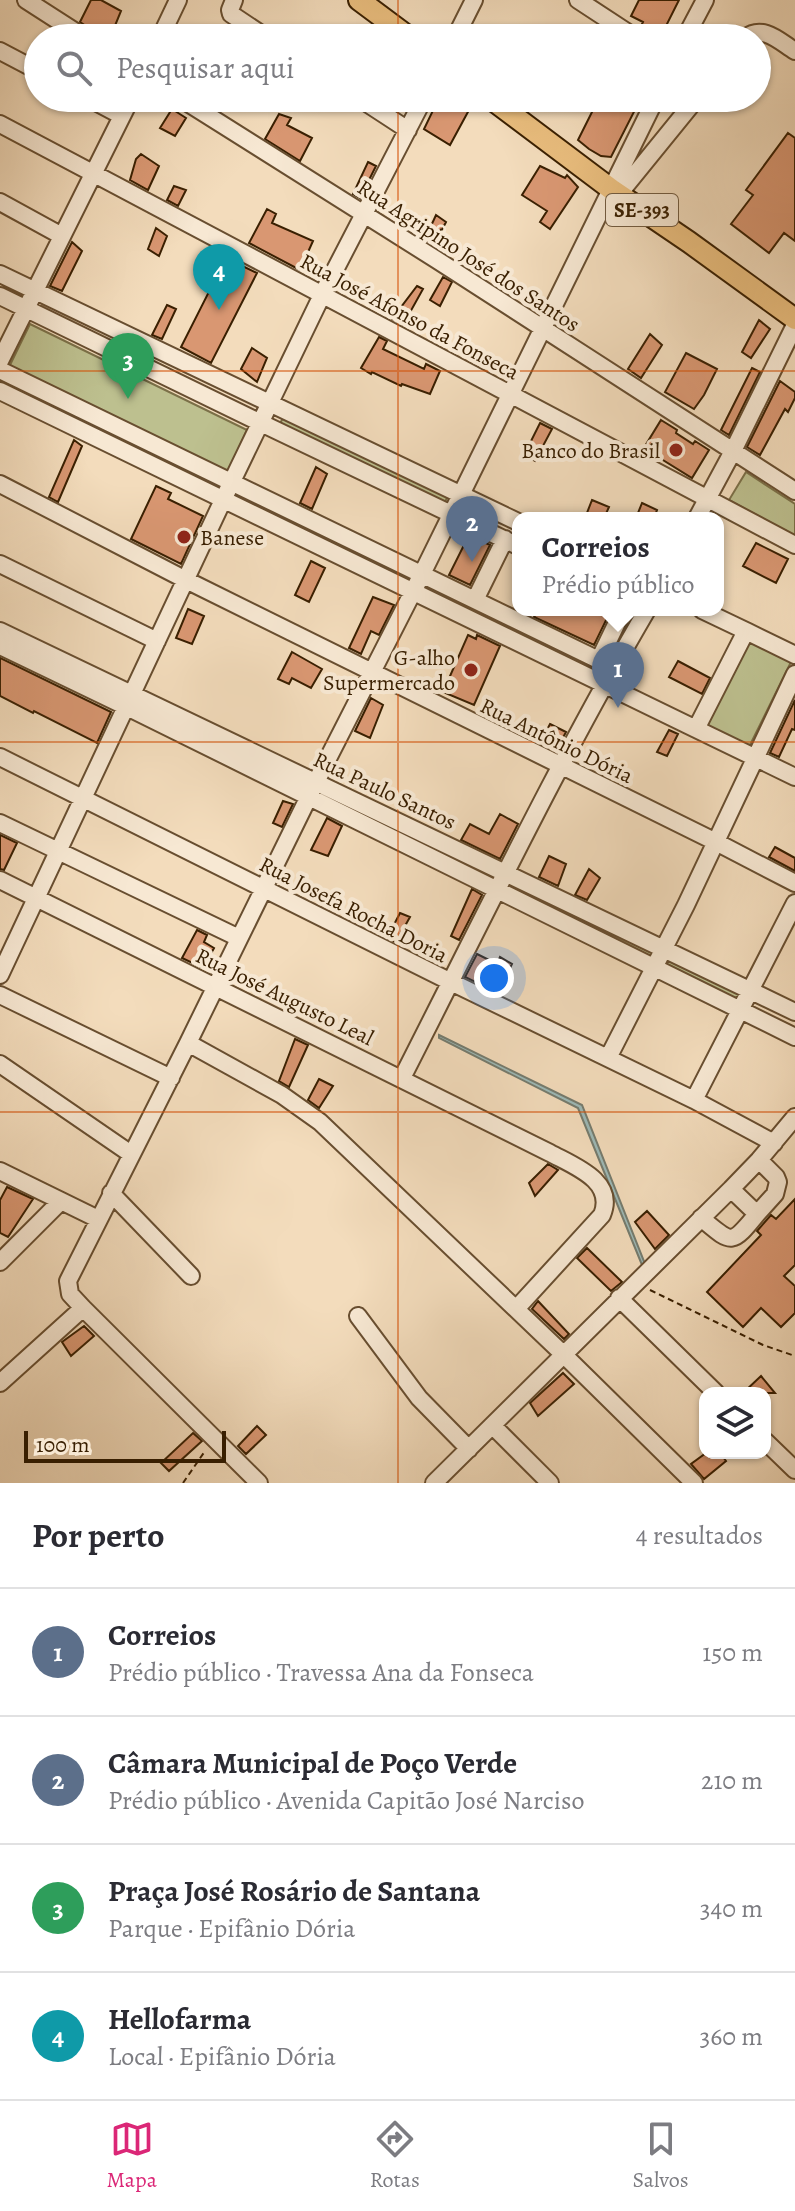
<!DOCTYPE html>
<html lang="pt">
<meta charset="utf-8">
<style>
:root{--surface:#fff;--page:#f2f2f3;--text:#2b2b33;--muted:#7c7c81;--line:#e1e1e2;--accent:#db2777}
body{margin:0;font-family:Alegreya,serif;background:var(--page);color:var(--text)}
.controls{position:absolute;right:24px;bottom:24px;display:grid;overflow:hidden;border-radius:16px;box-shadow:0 2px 6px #0004}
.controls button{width:72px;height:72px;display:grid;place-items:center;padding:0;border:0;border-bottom:2px solid var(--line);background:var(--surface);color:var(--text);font:40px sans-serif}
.scale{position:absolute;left:24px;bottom:20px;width:202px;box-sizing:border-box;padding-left:8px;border:4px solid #391f01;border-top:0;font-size:22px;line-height:28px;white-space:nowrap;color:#391f01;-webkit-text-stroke:6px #f7e8d3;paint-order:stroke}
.you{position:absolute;left:494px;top:978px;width:28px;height:28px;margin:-20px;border:6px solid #fff;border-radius:50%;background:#1a73e8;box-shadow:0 0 0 12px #1a73e833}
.badge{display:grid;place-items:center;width:52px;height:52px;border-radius:50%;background:var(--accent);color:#fff;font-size:26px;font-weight:700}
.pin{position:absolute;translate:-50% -66px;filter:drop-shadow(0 2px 4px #0008)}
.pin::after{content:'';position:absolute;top:42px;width:28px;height:24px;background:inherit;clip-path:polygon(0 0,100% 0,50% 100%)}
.popup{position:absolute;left:512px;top:512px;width:212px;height:104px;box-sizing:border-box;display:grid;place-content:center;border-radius:16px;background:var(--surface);filter:drop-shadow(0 2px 6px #0005);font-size:26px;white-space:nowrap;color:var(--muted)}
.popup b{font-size:30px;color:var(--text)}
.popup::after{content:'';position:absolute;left:50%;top:100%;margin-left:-16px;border:16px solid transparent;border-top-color:var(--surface)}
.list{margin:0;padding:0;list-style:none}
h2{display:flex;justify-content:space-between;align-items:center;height:104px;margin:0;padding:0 32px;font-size:34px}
h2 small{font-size:26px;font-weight:400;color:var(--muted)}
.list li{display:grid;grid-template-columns:52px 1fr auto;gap:24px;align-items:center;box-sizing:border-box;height:128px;padding:0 32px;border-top:2px solid var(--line)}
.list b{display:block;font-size:30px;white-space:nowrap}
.list p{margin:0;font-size:26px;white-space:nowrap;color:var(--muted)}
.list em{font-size:26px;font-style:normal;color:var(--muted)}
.icon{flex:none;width:44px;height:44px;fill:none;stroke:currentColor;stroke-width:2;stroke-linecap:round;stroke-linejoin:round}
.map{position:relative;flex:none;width:795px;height:1483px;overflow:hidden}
.search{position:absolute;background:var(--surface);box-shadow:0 2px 6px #0004;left:24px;right:24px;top:24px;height:88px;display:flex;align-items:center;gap:20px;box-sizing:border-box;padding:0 28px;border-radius:44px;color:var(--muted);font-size:30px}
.sheet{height:616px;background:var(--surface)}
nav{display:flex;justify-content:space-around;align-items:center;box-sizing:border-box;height:112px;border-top:2px solid var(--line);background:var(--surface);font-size:22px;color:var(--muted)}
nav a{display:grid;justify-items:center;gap:4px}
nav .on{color:var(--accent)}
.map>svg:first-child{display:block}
.green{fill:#bdc08f;stroke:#7b7048;stroke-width:2}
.water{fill:#9dbab8;stroke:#757c6f;stroke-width:2}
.building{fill:#d99772;stroke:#391f01;stroke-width:2}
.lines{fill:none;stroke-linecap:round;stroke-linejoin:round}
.minor-casing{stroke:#684e30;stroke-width:20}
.major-casing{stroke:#391f01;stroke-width:24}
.path{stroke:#391f01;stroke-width:2;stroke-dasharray:6 4;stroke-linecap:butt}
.minor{stroke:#f7e8d3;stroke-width:16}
.major{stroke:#eabe7e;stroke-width:20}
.grid{fill:none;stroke:#d6530b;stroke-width:2;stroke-opacity:0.55}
.poi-dot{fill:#8f2418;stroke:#f7e8d3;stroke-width:3}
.labels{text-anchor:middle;stroke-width:8;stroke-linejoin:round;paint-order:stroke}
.shield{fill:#f7e8d3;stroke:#725b40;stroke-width:2}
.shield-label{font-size:20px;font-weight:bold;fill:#391f01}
.street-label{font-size:22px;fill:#391f01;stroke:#f7e8d3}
.poi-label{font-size:22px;fill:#391f01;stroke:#f7e8d3;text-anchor:end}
</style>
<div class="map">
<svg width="795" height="1483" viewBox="0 0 795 1483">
<rect width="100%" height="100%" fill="#f3dcbc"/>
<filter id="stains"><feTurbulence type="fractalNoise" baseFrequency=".0025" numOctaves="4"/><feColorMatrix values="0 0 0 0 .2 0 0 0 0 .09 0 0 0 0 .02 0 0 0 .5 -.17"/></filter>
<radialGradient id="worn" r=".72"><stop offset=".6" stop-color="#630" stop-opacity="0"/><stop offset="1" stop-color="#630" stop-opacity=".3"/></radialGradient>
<path class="green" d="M30,324L247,430L227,474L9,367Z
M283,418L448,496L444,504L279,425Z
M746,472L795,504V536L729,500Z
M250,499L413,578L410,584L248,505V501Z
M748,641L791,662L749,747L706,725Z
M511,882L658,953L653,964L507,891Z
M663,955L744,995L739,1006L658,966Z"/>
<path class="water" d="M439,1035L582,1105L645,1264L642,1265L578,1108L439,1038Z"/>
<path class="building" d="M91,0H101L121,11L110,38H104L80,22Z
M639,0H679L663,32L659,30L657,34L641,26L643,22L631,16Z
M439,98H453L469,110L450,145L424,129Z
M599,98H641L611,157L601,156L589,149L578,140Z
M172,109L186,118L175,136L160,128Z
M279,114L291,118L287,125L312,138L300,161L265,139Z
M788,133L795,138V241L784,233L769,253L731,224L753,195L746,190Z
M141,154L159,166L148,190L130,180L136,159Z
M368,162L376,166L360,198L353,194Z
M540,166L565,178L567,175L578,187L550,229L540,222L547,211L522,195Z
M174,186L186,190L178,206L167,200Z
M267,209L276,214L272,223L313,241L300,270L249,243Z
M436,215L446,222L434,245L425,239Z
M156,228L167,236L159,256L148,249Z
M72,242L82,251L62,291L50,286Z
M226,258L257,273L211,363L181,347Z
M443,277L452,282L440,306L430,300Z
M417,286L423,289L403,325L392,319Z
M167,305L176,309L162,339L152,335Z
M759,320L770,329L751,358L742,352Z
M650,334L662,345L641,378L628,369Z
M379,337L387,341L383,349L424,369L426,364L440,371L430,394L402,384L401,386L372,372L371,374L361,368Z
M252,348L267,358L257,382L241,369Z
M686,353L717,369L704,395L694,409L665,392Z
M752,368L760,372L729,435L721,430Z
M780,381L795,392V398L788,412L785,409L760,455L747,447Z
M661,420L677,430L676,433L693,444L695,441L709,450L692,478L658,457L656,459L642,451Z
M540,423L552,429L535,461L524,455Z
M74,440L82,446L58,502L49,497Z
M316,467L327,474L312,509L300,503Z
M156,486L171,493L168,499L203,516L181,564L131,539Z
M592,500L609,507L604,518H585Z
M642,503L657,510L654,518H636Z
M469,535L490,545L470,585L449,575Z
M756,543L788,559L776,583L743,566Z
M311,561L325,568L309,602L295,595Z
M373,597L394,605L379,635L371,631L361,654L349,648Z
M188,609L204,616L192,644L176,638Z
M538,610H611L594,645L534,617Z
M468,635L476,639L477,635L500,646L474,705L443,692Z
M292,652L322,669L311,688L292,678L289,684L278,679Z
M0,658L111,712L97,743L34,711L33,713L0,696Z
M678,661L710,678L702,694L669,677Z
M371,698L383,705L370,738L355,731Z
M795,700V730L792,729L779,757L770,753Z
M550,724L566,732L556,751L540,743Z
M669,730L678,734L667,756L657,752Z
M283,801L293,804L282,827L273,823Z
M500,814L518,824L500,859L461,840L470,824L489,834Z
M327,818L342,826L328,856L311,850Z
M0,835L17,843L4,870L0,869Z
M775,847L795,858V871L769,857Z
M549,856L566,864L558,886L539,877Z
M589,869L600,878L587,900L575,895Z
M472,889L482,895L459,940L451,936Z
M400,913L410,917L396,942L387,938Z
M197,930L207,935L204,942L214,948L203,968L182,958Z
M477,954L497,964L500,957L512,964L498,993L465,977Z
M295,1039L308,1045L289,1087L279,1081Z
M319,1079L333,1086L319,1108L308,1100Z
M548,1164L558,1170L535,1196L529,1183Z
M7,1187L33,1199L8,1237L0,1233V1200Z
M795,1199V1265L784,1276L795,1286V1313L781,1327L761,1308L743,1327L707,1292L761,1235L757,1231L771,1215L776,1219Z
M647,1211L669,1235L655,1249L635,1222Z
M587,1248L622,1282L611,1291L577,1258Z
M538,1301L569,1334L564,1339L532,1309Z
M84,1326L94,1336L71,1356L62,1342Z
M563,1373L574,1384L538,1416L530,1403Z
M761,1376L775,1393H743Z
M257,1426L266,1435L246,1454L238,1446Z
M193,1433L202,1441L169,1471L161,1463Z
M706,1453H720L726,1461L704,1479L691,1464Z"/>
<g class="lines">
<g class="minor-casing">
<path id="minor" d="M26,0L85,38
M234,0L230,10L231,14L267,38
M578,0L636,38
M160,38L178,0
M455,38L474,0
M685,38L705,0
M745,38C763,24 779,41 795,51
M0,51L38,71
M88,98L122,116
M180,98L437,260L795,491
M359,98L408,130
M0,124L795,545
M619,194L697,98
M0,202L62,236
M0,274L518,522
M0,296L261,423L518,546
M0,361L131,98
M0,370L613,667
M0,391L696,729
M0,484L186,580L716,842L795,883
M697,518L733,451L795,325
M0,564L157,641
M475,600L505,539
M702,610L746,631
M0,631L795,1012
M0,646L127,707L795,1037
M795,655L746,631L696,729L795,777
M599,660L623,610
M0,757L451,982L694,1100L774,1143
M0,823L239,938
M0,880L550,1153C574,1166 616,1181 602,1215L516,1309
M0,975L223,500L322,295L424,98
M0,995L171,1078
M188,1043L282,1095L320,1122L563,1354L694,1483
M608,1058L686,905L795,674
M0,1064L131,1154
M402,1078C482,921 558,762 647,610
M694,1100L795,903
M0,1171L98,1219
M111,1193L191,1276
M757,1214L775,1194L778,1182L776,1177L759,1160
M701,1218C732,1244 731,1246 757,1214L731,1189
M0,1262L61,1201
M619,1298L716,1393
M358,1316L419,1398L469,1449
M0,1383L83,1308
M493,1426L550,1483
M765,1441L795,1470
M259,1483L83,1308L70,1294L68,1281L188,1043L316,782L422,574L656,98
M434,1483L731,1189L759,1160L795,1117"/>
</g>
<g class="major-casing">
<path id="major" d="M359,0L410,38
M490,98L611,189L689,242L795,319"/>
</g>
<path class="path" d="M650,1290L763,1345L795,1356
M183,1483L205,1451"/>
<use href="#minor" class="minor"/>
<use href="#major" class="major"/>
</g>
<path class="grid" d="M398,0V38M398,98V1483M0,371H795M0,742H795M0,1112H795"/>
<g class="poi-dot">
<circle cx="676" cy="450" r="8"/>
<circle cx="184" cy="537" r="8"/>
<circle cx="471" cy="670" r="8"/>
</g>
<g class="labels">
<rect class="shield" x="606" y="194" width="72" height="32" rx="6"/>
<g class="shield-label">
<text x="642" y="217">SE-393</text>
</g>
<g class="street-label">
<text transform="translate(469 255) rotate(33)" y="8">Rua Agripino José dos Santos</text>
<text transform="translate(410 316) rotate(28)" y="8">Rua José Afonso da Fonseca</text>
<text transform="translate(557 740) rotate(26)" y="8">Rua Antônio Dória</text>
<text transform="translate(385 790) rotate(25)" y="8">Rua Paulo Santos</text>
<text transform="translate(354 909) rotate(27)" y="8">Rua Josefa Rocha Doria</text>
<text transform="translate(285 996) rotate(26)" y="8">Rua José Augusto Leal</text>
</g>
<g class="poi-label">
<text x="660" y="458">Banco do Brasil</text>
<text x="200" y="545" text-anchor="start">Banese</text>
<text x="455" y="665">G-alho<tspan x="455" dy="25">Supermercado</tspan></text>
</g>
</g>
<rect width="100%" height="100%" filter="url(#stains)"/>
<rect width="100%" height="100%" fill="url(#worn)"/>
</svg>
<div class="controls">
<button><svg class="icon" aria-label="layers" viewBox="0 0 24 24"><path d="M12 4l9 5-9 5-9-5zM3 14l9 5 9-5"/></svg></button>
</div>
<div class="scale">100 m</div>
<div class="you"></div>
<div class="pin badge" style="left:618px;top:708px;background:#5c6f8a">1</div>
<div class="popup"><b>Correios</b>Prédio público</div>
<div class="pin badge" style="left:472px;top:562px;background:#5c6f8a">2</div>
<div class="pin badge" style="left:128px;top:399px;background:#2e9e5b">3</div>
<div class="pin badge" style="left:219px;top:310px;background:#0f9aa8">4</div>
<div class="search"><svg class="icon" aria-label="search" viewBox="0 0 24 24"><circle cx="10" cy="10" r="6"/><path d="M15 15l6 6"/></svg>Pesquisar aqui</div>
</div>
<section class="sheet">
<h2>Por perto<small>4 resultados</small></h2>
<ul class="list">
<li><span class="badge" style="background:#5c6f8a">1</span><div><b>Correios</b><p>Prédio público · Travessa Ana da Fonseca</p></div><em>150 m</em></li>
<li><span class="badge" style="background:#5c6f8a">2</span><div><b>Câmara Municipal de Poço Verde</b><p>Prédio público · Avenida Capitão José Narciso</p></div><em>210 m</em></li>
<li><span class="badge" style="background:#2e9e5b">3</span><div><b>Praça José Rosário de Santana</b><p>Parque · Epifânio Dória</p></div><em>340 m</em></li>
<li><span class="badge" style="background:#0f9aa8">4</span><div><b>Hellofarma</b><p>Local · Epifânio Dória</p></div><em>360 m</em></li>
</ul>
</section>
<nav>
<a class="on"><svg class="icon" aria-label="map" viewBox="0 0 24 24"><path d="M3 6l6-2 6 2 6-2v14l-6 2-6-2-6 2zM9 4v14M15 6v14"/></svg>Mapa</a>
<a><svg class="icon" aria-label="directions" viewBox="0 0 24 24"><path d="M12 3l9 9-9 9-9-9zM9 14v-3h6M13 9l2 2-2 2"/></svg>Rotas</a>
<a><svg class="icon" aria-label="saved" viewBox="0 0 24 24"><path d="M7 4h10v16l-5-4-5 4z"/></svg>Salvos</a>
</nav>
